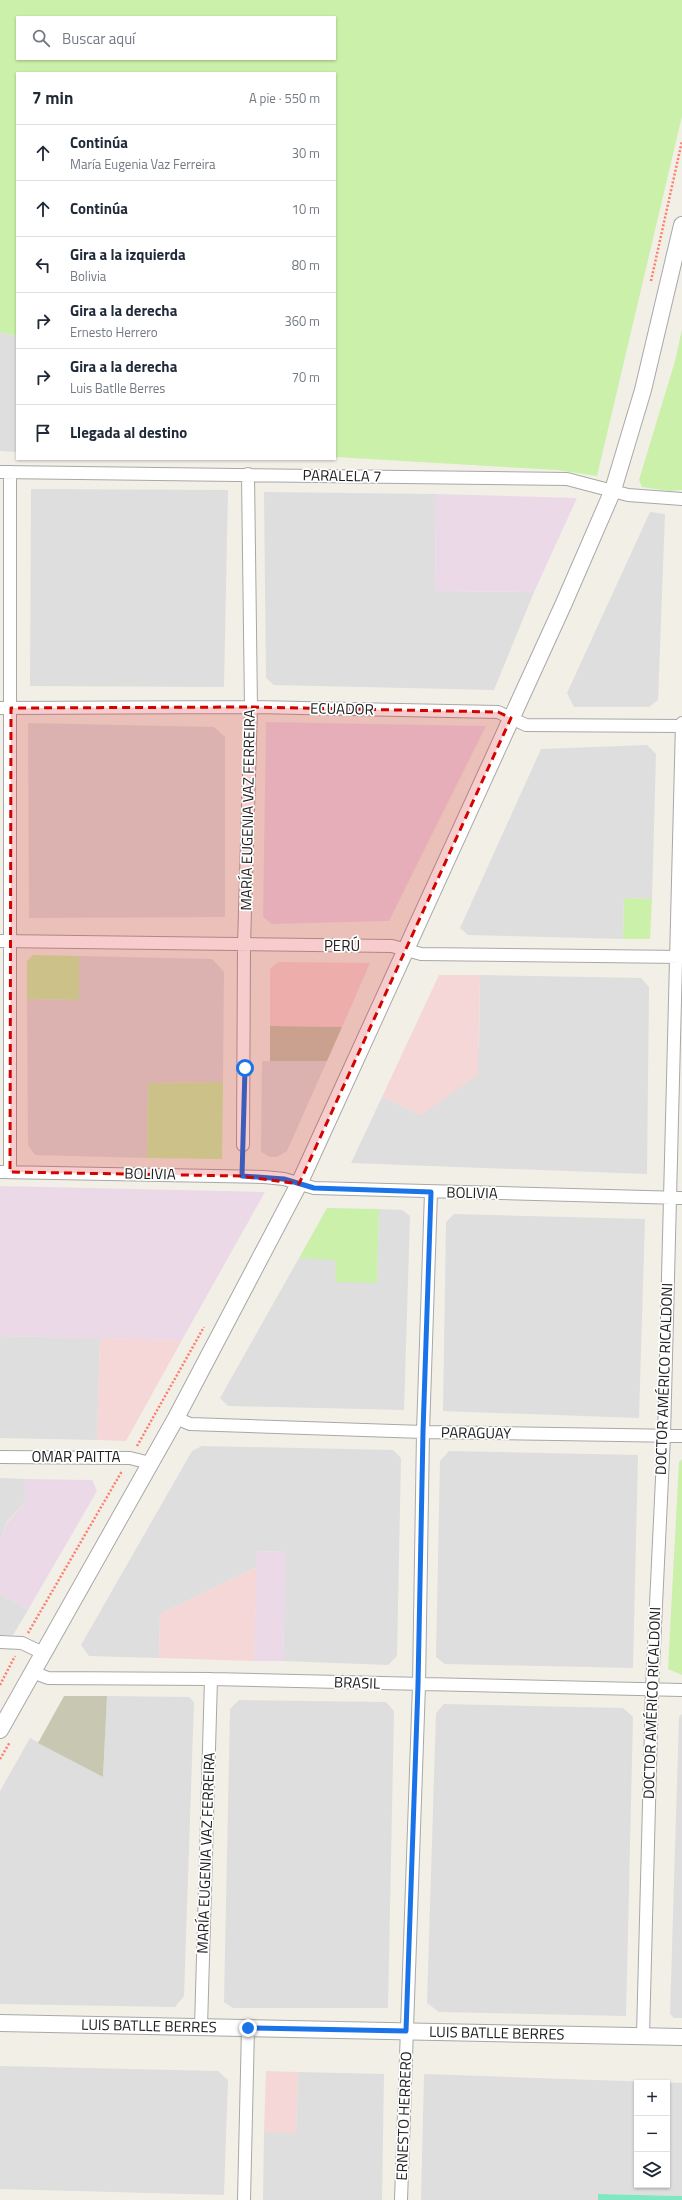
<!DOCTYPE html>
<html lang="es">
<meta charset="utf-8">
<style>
:root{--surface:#fff;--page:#f2f2f3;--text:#1f2937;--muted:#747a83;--line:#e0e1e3}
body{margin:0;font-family:"Titillium Web",sans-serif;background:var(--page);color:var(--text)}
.controls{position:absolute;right:12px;bottom:12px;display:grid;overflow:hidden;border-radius:0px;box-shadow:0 1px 3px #0004}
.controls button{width:36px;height:36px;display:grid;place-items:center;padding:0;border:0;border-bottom:1px solid var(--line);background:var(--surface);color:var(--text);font:20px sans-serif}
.stop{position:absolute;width:12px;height:12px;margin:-9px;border:3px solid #1a73e8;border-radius:50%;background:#fff}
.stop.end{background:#1a73e8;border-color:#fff;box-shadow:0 1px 4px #0008}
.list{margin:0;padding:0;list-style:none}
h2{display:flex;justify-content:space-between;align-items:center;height:52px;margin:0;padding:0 16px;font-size:17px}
h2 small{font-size:13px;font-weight:400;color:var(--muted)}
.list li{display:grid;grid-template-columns:26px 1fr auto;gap:12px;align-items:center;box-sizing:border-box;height:56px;padding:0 16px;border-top:1px solid var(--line)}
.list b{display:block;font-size:15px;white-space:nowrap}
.list p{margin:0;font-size:13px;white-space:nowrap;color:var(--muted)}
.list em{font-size:13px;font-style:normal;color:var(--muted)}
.icon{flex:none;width:22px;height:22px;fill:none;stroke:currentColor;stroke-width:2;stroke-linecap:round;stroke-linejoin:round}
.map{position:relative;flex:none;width:682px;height:2200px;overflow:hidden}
.search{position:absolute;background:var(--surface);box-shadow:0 1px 3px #0004;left:16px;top:16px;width:320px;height:44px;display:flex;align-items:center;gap:10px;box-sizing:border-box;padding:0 14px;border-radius:0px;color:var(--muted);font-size:15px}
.panel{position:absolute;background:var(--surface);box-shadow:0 1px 3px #0004;left:16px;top:72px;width:320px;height:388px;border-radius:0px}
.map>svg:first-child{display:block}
.residential{fill:#dfdede;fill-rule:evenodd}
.commercial{fill:#f4d7d6}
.industrial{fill:#ecd9e8}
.construction{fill:#c8c8b2}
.grass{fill:#cbf0aa;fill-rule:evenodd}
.pitch{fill:#7fe7c1}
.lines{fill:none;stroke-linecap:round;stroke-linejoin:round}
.minor-casing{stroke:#a8a8a8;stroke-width:14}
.tertiary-casing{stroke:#a8a8a8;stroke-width:18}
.path{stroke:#ff7d6c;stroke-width:2.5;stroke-dasharray:2 2;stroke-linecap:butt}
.minor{stroke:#fff;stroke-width:12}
.tertiary{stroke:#fff;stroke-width:16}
.route{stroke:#1a73e8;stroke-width:5}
.marked{fill:#d30300;fill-opacity:0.2;stroke:#d30300;stroke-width:3;stroke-dasharray:8 5;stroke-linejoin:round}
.labels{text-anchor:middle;stroke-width:3.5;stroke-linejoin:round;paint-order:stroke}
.street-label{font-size:15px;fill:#212121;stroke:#fff}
</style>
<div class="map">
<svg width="682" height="2200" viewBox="0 0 682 2200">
<rect width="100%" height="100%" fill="#f2efe7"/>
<path class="residential" d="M0,332L17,336V452L0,451Z
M31,489L228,490L224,687L30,686Z
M264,492L436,494L435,591L534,592L494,690L274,685L266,678Z
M650,512L665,514L658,700L649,707H574L567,693Z
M28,723L214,727L225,737V917L29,918Z
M647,745L656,754L652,899L624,898L623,939L468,935L460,928L541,749Z
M79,956L212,959L224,972L223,1082L148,1083L147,1158L35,1155L28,1145L27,999L79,1000Z
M480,975L641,978L649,987L647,1174L351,1163L382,1097L421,1115L479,1046Z
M262,1061H327L287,1151L277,1157H270L261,1152Z
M379,1209L402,1210L410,1216L404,1410L228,1406L220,1398L299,1258L335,1259L377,1283Z
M454,1214L645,1219L639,1418L443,1411L446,1222Z
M0,1336L100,1338L97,1440L0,1438Z
M202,1446L393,1450L401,1458L397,1656L388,1665L283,1661L285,1552L257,1551V1567L160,1614L159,1658L89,1656L81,1645L192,1451Z
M449,1451L638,1455L633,1668L445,1664L436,1657L440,1461Z
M0,1478L25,1479L26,1501L6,1523L0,1542Z
M0,1594L28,1610L13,1635H0Z
M107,1696L189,1697L194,1702L184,1996L175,2007L0,2004V1791L30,1738L103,1777Z
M239,1700L386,1702L394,1711L388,2008H233L224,2002L230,1709Z
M444,1704L623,1708L633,1717L626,2016L439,2012L427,2003L436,1713Z
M682,1714V2018H674L670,2014L679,1717Z
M0,2066L218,2071L228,2080L224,2195L0,2189Z
M298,2072L384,2074L382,2200H263L264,2132H296Z
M424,2074L682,2083V2196L598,2194V2200H421ZM637,2083H667V2185H637Z"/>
<path class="commercial" d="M278,962L370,963L342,1027L270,1026V969Z
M439,975H480L478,1075L421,1115L382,1097Z
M100,1338L182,1340L126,1441L97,1440Z
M257,1567L254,1661L159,1658L160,1614Z
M266,2071L298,2072L296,2133L264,2132Z"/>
<path class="industrial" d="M436,494L577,498L534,592L435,591Z
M266,722L486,726L389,921L272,924L263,917Z
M0,1186L265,1192L182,1340L0,1336Z
M25,1479L92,1480L97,1491L28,1610L0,1594V1542L6,1524L26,1501Z
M257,1551L286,1552L283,1661H254Z"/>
<path class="construction" d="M270,1026L342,1027L327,1061H270Z
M64,1696H107L103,1777L38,1743Z"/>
<path class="grass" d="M0,0H682V116L597,476L557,470L335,457V73H17V336L0,332ZM17,17H335V59H17Z
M682,329V490L670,491L642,487L639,480L675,361Z
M624,898L652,899L650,939H623Z
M33,955L79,956V1000L27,999V961Z
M223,1082L222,1159L147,1158L148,1083Z
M327,1208L379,1209L377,1283L336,1282L335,1260L299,1258Z
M682,1459V1675L668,1669L679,1462Z"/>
<path class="pitch" d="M598,2194L682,2196V2200H598Z"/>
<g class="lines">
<g class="minor-casing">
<path id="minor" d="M0,472L567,479L628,495L682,499
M0,708L251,707L498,712L526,725L682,726
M0,941L392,946L421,954L682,957
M243,1145L244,945L251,707L248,474
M0,1172L264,1177L284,1179L314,1188L682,1198
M10,1172V472
M176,1418L190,1424L423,1432L682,1436
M0,1457L130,1458L150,1463
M0,1642L22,1643L43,1653
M32,1672L48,1678L211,1679L682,1690
M201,2027L211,1679
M643,2035L652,1689L664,1436L682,723
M244,2200L248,2028
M401,2200L419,1685L423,1432L431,1192"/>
</g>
<g class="tertiary-casing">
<g id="tertiary">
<path d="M0,1730L176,1418L299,1184L564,603L613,490L643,390L682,225"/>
<path id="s1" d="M0,2023L682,2037"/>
</g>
</g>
<path class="path" d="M651,281L682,141
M137,1446L204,1327
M28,1633L122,1471
M0,1685L15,1656
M0,1759L10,1742"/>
<use href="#minor" class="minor"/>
<use href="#tertiary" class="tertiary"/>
</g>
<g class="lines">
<path class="route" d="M245,1068L242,1176L284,1179L314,1188L431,1192L423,1432L418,1685L406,2031L248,2028"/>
</g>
<path class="marked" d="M251,707L498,712L511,718L299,1184L241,1176L10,1172L11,708Z"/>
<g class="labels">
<g class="street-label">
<text transform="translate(342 476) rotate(1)" y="5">PARALELA 7</text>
<text transform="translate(342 709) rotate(1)" y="5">ECUADOR</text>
<text transform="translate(248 810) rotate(-89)" y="5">MARÍA EUGENIA VAZ FERREIRA</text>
<text x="342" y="951">PERÚ</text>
<text transform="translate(150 1174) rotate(1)" y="5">BOLIVIA</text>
<text transform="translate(472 1193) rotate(1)" y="5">BOLIVIA</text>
<text transform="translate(664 1379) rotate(-88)" y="5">DOCTOR AMÉRICO RICALDONI</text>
<text transform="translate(476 1433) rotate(1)" y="5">PARAGUAY</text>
<text x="76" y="1462">OMAR PAITTA</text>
<text transform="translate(357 1683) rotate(2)" y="5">BRASIL</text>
<text transform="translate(652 1703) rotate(-88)" y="5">DOCTOR AMÉRICO RICALDONI</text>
<text transform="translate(206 1853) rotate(-88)" y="5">MARÍA EUGENIA VAZ FERREIRA</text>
<text dy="5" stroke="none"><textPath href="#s1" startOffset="149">LUIS BATLLE BERRES</textPath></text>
<text dy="5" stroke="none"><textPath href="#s1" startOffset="497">LUIS BATLLE BERRES</textPath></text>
<text transform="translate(404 2116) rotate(-88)" y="5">ERNESTO HERRERO</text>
</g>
</g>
</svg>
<div class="controls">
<button>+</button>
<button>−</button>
<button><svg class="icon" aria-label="layers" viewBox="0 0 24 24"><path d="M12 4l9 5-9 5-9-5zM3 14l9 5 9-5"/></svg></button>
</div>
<div class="stop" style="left:245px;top:1068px"></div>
<div class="stop end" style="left:248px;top:2028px"></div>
<div class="search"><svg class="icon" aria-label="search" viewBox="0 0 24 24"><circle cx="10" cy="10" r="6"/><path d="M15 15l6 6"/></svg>Buscar aquí</div>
<section class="panel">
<h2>7 min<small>A pie · 550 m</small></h2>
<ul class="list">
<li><svg class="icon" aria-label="ahead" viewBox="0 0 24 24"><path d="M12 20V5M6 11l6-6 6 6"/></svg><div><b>Continúa</b><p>María Eugenia Vaz Ferreira</p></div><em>30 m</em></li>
<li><svg class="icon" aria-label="ahead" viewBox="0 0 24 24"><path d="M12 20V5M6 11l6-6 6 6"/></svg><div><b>Continúa</b></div><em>10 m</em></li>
<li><svg class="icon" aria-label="left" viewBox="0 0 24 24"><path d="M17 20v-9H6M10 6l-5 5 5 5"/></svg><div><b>Gira a la izquierda</b><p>Bolivia</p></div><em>80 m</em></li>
<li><svg class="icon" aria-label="right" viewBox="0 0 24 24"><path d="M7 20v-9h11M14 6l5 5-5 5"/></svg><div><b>Gira a la derecha</b><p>Ernesto Herrero</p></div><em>360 m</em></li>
<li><svg class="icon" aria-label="right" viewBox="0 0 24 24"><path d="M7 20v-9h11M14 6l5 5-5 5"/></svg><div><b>Gira a la derecha</b><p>Luis Batlle Berres</p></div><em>70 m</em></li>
<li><svg class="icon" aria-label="arrive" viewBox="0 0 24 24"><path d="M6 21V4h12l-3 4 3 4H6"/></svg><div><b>Llegada al destino</b></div></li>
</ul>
</section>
</div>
